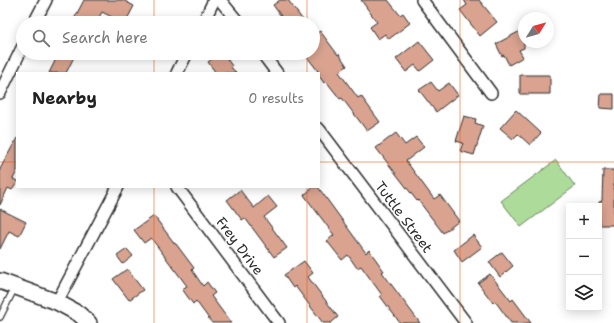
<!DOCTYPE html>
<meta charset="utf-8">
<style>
:root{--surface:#fff;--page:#f2f2f2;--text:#222;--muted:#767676;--line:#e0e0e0}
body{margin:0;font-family:"Shantell Sans",sans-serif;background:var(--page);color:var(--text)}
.controls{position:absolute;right:12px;bottom:12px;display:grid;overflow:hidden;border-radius:0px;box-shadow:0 2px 10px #0003}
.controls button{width:36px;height:36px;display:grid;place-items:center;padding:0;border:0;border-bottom:1px solid var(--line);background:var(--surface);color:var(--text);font:20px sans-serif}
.compass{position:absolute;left:518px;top:12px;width:36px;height:36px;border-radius:50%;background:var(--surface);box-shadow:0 2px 10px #0003;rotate:53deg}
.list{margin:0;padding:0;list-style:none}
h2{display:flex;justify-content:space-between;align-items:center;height:52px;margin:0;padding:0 16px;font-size:17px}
h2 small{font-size:13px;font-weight:400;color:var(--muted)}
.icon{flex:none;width:22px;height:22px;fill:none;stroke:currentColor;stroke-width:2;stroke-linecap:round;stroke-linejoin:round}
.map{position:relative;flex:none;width:614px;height:323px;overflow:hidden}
.search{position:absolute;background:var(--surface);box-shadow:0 2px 10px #0003;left:16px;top:16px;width:304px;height:44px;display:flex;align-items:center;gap:10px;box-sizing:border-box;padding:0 14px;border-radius:22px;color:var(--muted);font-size:15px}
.panel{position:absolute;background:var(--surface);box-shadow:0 2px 10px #0003;left:16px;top:72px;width:304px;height:116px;border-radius:0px}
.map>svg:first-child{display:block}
.green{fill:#acdb9a;stroke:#6c8362}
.building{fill:#d9a390;stroke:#2b2b2b}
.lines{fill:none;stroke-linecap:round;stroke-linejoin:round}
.lane-casing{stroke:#2b2b2b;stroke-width:8}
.street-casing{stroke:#2b2b2b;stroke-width:14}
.secondary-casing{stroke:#2b2b2b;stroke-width:18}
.lane{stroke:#fff;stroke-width:5.5}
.street{stroke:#fff;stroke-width:11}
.secondary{stroke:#fff;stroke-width:15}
.grid{fill:none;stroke:#e8590c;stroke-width:1;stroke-opacity:0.55}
.labels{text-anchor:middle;stroke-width:3;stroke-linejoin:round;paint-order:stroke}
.street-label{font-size:14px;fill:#2b2b2b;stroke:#fff}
</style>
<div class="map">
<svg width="614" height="323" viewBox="0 0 614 323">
<rect width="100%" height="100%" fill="#fff"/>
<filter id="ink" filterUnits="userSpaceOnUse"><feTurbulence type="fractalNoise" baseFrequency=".025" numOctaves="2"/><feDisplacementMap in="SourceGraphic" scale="8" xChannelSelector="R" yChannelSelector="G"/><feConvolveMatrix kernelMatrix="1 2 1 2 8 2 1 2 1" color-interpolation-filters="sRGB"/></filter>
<g filter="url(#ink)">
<path class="green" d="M556,160L575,186L521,227L501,201Z"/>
<path class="building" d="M84,0H123L134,6L125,23H124L102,12L96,23H72Z
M280,0H288L305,23H286L273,5Z
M361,0H388L400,15L403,13L410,23L389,39L385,34L378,39L370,27L377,22Z
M464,0H479L497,22L480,36L460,10L467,5Z
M524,29V48L519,50L523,57L509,65L504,55L502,56L496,44Z
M320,31L338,55L339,54L347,66L339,72L358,98L361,96L380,122L367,131L342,98L340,99L326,81L324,83L319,76V73H317L316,72L318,71L304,53H313V36Z
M419,41L434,60L420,71L415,65L406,72L396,59Z
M59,53H76L66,73H49Z
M220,53H221L224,57L225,56L232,66L231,67L236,73H216L208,62Z
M520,75H550V94H520Z
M431,82L438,91L449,83L458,95L436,112L419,90Z
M601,94H614V109L600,108Z
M516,110L541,133L530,145L518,134L513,139L500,128Z
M464,116L476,119L475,123L483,126L474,155L460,151L463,143L456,141Z
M396,133L405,145L416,137L424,147L406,161L434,199L440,195L459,221L443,233L418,200L417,201L376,148Z
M17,138V171L13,179L17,181V183L12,190L8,188L0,205V169Z
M603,170H614V225H599V202L602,201Z
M314,187H318L366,253L369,250L384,271L382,272L420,323H400L380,296L382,295L361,266L357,268L348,255L342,260L327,241L334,235L304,195Z
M240,190L254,208L268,196L277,207L264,217L287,248L274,257L245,218L242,220L227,200Z
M0,209L26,222L19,236L9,231L0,249Z
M154,216L175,244H176L194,268L192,270L203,286L207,282L215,293L211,296L231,323H212L196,301L193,304L182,289L187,286L151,238L144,243L134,230Z
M473,235L482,247L462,262L454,250Z
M127,249L133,256L123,264L117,256Z
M502,252L513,266L500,277L489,262Z
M304,261L313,273L308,277L338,317L331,323H323L295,286L293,288L284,275Z
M127,269L143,290L129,300L113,279Z
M490,274L511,301L513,299L531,323H511L495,301L493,303L478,283Z"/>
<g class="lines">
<g class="lane-casing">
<path id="lane" d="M0,317L15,287"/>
</g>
<g class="street-casing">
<path id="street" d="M220,0L239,23
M422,0L491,93
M34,23L46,0
M203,23L214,0
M262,53L277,73
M177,73L187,53
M0,93L23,46
M319,129L466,323
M177,187L279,323
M57,302L118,187"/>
</g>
<g class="secondary-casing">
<path id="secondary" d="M0,281L57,302L79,314L89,323"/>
</g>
<use href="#lane" class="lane"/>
<use href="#street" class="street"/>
<use href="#secondary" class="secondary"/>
</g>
</g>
<path class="grid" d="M154,0V23M307,0V23M460,0V323M154,53V73M307,53V73M0,162H17M319,162H614M154,187V323M307,187V323"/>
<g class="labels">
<g class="street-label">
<text transform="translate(404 217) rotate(53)" y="5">Tuttle Street</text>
<text transform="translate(240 246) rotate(53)" y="5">Frey Drive</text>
</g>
</g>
</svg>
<div class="controls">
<button>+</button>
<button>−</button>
<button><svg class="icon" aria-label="layers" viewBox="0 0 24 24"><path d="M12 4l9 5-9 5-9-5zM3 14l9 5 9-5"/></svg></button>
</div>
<svg class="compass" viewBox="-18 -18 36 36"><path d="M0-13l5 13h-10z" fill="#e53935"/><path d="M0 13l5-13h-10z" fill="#767676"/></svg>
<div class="search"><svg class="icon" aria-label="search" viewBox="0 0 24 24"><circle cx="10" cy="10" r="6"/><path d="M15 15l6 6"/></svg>Search here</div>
<section class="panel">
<h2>Nearby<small>0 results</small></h2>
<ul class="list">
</ul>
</section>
</div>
